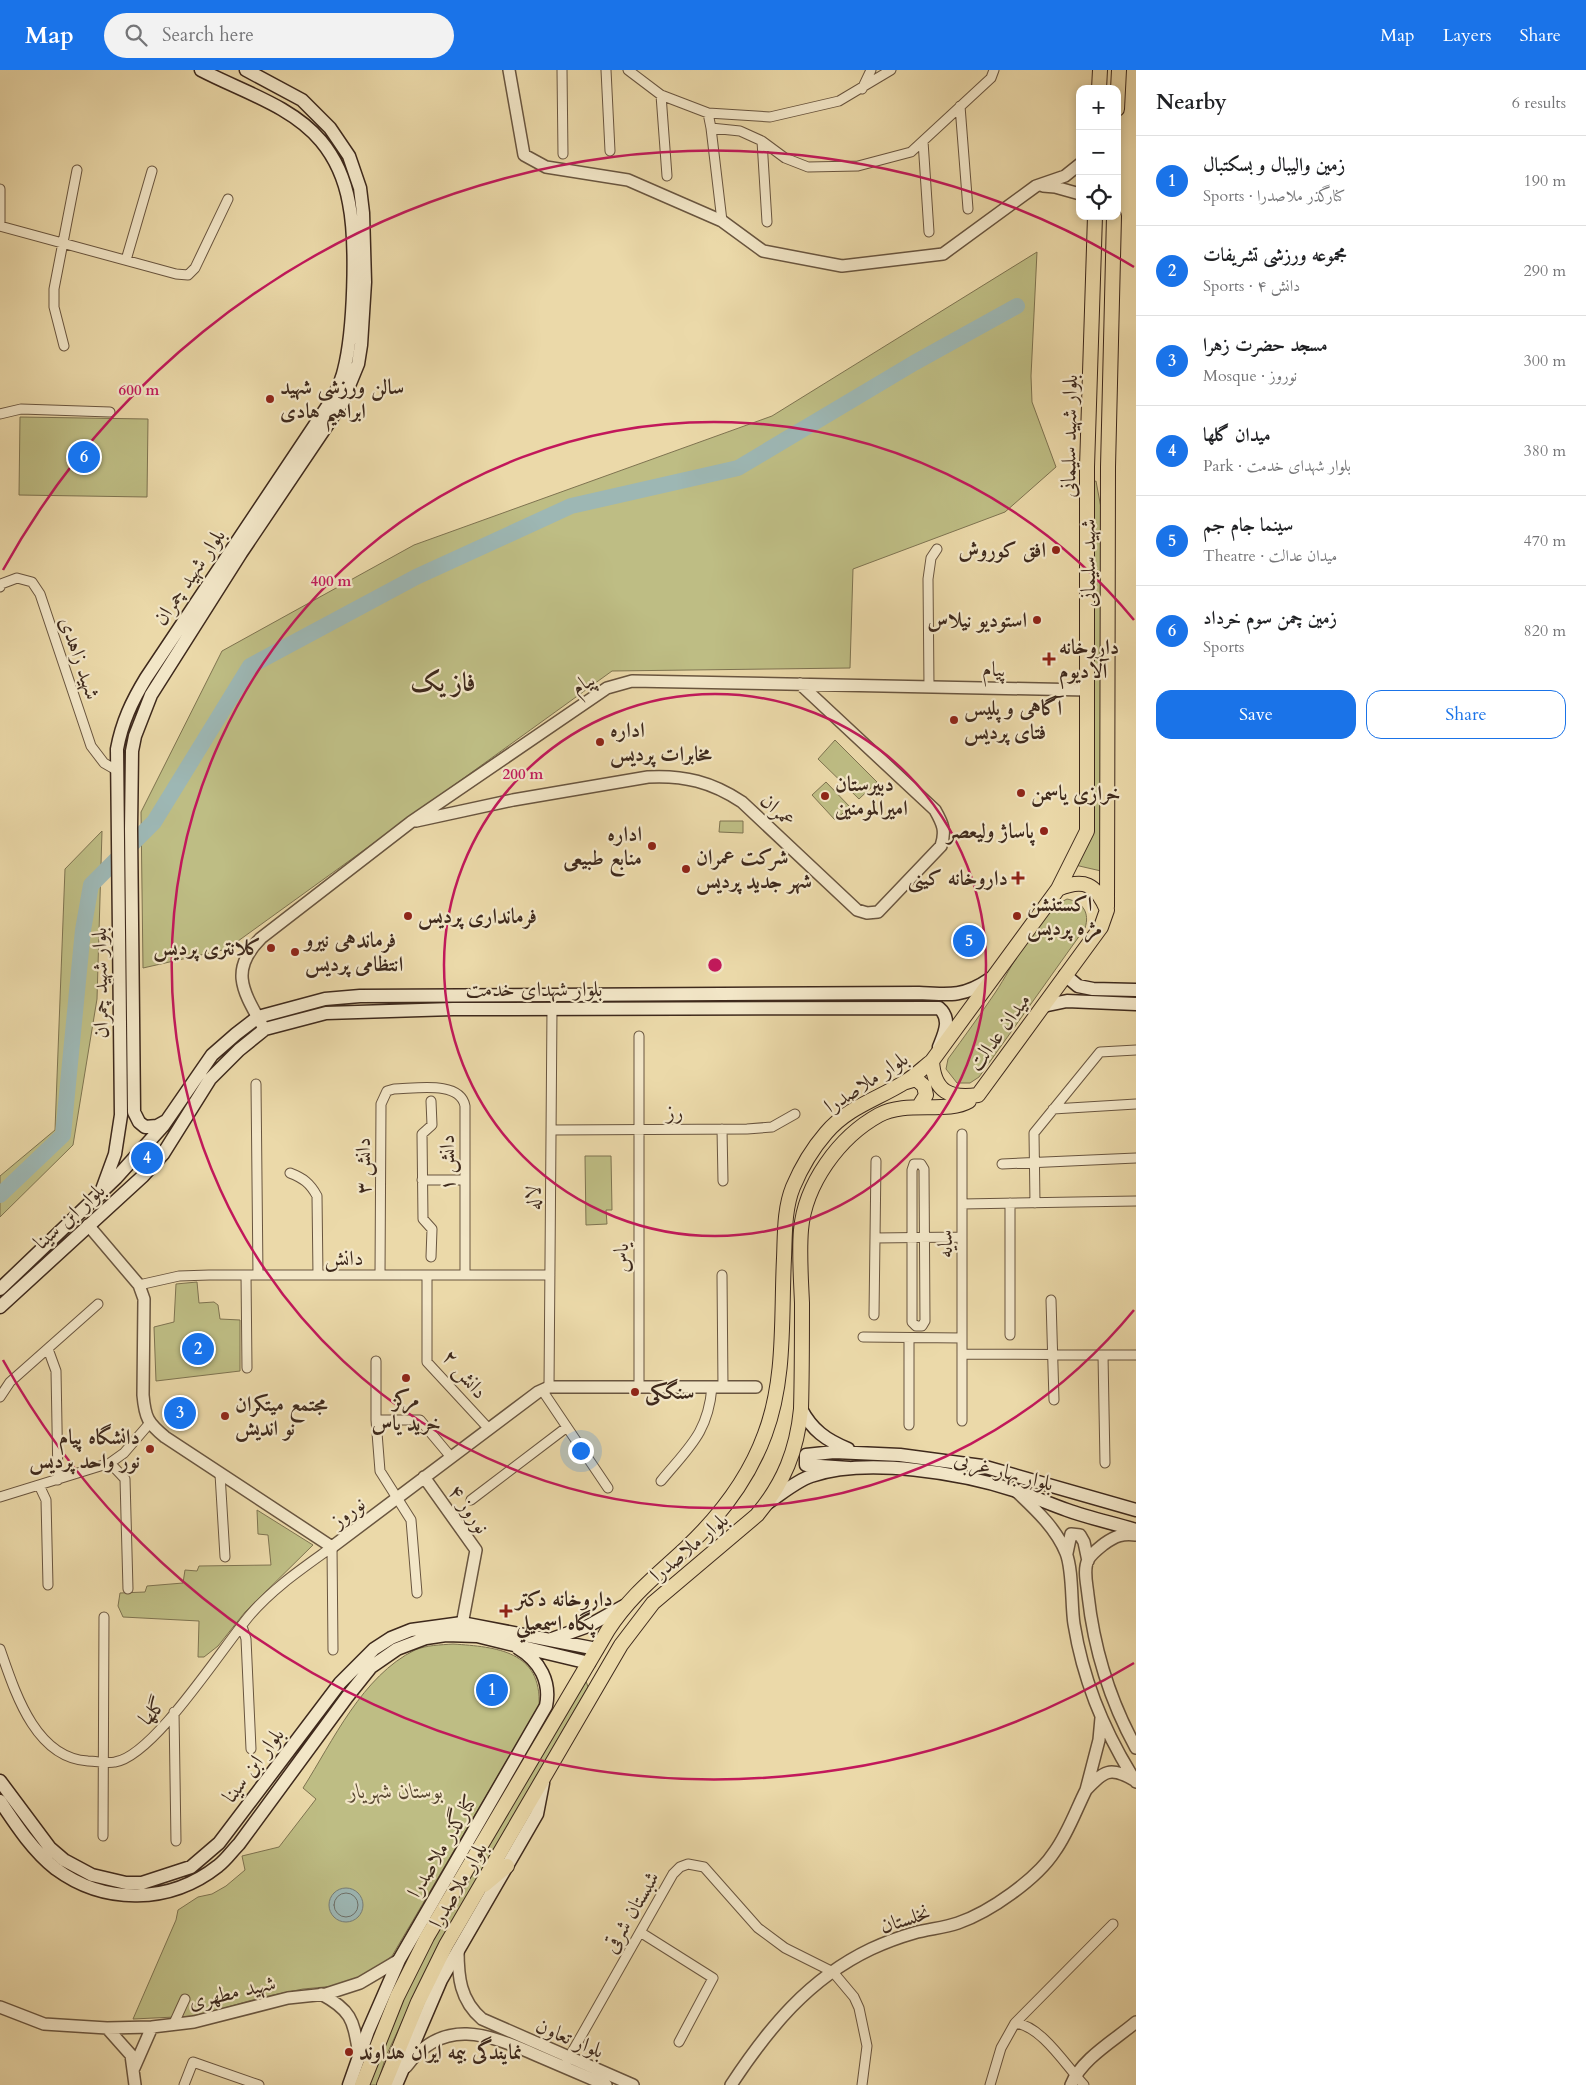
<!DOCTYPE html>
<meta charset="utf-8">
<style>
:root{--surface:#fff;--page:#f2f2f2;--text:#202124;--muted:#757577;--line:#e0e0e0;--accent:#1a73e8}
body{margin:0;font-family:Cardo,Amiri,serif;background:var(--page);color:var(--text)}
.controls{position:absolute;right:15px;top:15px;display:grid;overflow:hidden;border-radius:10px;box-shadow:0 2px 8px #0003}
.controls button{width:45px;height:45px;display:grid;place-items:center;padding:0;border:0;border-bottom:1px solid var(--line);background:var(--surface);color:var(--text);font:25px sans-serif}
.you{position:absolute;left:580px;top:1380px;width:18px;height:18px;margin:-12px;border:4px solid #fff;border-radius:50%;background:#1a73e8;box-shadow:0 0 0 8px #1a73e833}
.badge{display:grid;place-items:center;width:32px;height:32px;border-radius:50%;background:var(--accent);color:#fff;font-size:16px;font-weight:700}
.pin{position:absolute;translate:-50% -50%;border:2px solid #fff;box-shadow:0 1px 5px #0006}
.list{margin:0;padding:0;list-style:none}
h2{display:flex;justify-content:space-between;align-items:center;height:65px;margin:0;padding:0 20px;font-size:21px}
h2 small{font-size:16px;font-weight:400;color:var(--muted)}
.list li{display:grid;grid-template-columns:32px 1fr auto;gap:15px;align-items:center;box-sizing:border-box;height:90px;padding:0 20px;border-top:1px solid var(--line)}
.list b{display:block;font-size:19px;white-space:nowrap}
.list p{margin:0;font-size:16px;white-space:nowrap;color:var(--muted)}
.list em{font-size:16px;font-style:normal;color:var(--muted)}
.actions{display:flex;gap:10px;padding:15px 20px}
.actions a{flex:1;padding:11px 0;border:1px solid var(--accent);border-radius:15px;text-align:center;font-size:18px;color:var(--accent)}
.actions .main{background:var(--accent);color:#fff}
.icon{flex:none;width:28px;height:28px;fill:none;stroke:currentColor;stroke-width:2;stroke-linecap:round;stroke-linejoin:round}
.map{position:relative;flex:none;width:1136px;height:2015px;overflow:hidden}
header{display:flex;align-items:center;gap:30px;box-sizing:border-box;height:70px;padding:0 25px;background:var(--accent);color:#fff}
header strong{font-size:24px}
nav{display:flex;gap:28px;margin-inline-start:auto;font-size:18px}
.search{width:350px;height:45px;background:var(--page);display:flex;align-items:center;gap:12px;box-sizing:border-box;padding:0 18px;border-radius:28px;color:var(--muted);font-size:19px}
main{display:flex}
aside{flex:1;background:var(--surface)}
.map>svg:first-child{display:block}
.green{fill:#bebd84;stroke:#7e7350}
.water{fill:#9db7b4;stroke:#777e77}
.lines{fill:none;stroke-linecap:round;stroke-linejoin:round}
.shore{stroke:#6e7068;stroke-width:1}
.river{stroke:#9db7b4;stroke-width:16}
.minor-casing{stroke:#69553f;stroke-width:11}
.tertiary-casing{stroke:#69553f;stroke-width:14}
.secondary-casing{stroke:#3e291c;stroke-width:15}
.primary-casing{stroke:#3e291c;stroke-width:16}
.minor{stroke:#f2e6c7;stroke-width:9}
.tertiary{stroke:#f2e6c7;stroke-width:11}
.secondary{stroke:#f2e6c7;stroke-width:12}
.primary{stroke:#ebd9a9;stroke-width:14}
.ring{fill:none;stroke:#c2185b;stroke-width:2.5}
.poi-dot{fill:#8f2418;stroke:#f2e6c7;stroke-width:2}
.labels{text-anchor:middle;stroke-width:4.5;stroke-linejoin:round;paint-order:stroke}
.poi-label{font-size:21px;font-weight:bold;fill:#3e291c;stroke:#f2e6c7;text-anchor:start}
.street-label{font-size:21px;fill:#3e291c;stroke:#f2e6c7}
.park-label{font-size:21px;font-style:italic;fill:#584731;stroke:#f2e6c7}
.district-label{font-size:26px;font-weight:bold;fill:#3e291c;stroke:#f2e6c7}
.centre{fill:#c2185b;stroke:#f2e6c7;stroke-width:2.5}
.ring-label{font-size:15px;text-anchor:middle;font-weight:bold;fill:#c2185b;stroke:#f2e6c7;stroke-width:4.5;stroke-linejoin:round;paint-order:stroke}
</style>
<header>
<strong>Map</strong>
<div class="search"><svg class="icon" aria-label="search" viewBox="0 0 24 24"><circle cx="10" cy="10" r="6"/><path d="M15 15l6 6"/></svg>Search here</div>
<nav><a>Map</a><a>Layers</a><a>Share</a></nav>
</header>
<main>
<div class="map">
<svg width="1136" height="2015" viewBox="0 0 1136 2015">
<rect width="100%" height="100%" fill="#ebd9a9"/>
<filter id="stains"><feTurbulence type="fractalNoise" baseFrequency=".004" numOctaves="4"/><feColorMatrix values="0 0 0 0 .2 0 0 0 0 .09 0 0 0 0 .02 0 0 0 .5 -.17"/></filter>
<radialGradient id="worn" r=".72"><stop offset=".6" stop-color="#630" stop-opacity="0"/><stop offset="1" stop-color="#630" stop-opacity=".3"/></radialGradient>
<path class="green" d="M1037,182L1031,306L1032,332L1056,397L1005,442L853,499L850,598L612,601L227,879L143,898L141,742L222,581L414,475L772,346Z
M20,347L148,349L147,427L19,425Z
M1096,411L1101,438V801L1075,795L1092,761L1093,412Z
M835,670L877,712L859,729L818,689Z
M826,712L850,737L835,750L812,725Z
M720,751H743V763L719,762Z
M102,761L97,929L73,1075L0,1147V1106L55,1060L65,799Z
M1067,829C1083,832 1090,843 1085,858L979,1007L970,1013H957L946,999L948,989C964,967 980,945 995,923C1014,895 1036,843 1067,829Z
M153,1075L160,1078L139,1101L133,1094Z
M585,1086H611L612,1140H606L607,1154L586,1155Z
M197,1212L199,1233L214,1232L218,1235L220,1249L240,1250V1301L156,1311L154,1257L174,1252L176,1214Z
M257,1440L313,1475L245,1542L218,1576L204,1587H198L199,1551L123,1547L118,1536L120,1523L145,1522L147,1516L183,1513L185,1500L197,1501L199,1496L271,1495L268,1465L258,1464Z
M453,1574C497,1577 542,1581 539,1636L392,1886L365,1907L335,1916L303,1919L263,1927L196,1946L133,1949L176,1850L178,1840L198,1827L212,1824L226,1816L245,1800L242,1786L279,1777L316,1729L303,1718C333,1671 362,1606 415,1580C427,1575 440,1575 453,1574Z
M586,1611L588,1617L437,1877L386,1986L377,2015H367L405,1926L442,1852L581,1613Z"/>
<path class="water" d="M329 1835a17 17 0 1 1 34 0a17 17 0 1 1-34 0Z"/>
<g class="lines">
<path class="shore" d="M334 1835a12 12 0 1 1 24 0a12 12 0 1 1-24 0Z"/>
<path class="river" d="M0,1125L63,1065L83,860L91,815L154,752L250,596L416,507L571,436L738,398L914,293L1017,236"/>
<g class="minor-casing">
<path id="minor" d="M562,0L563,84
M606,0L610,81
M628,0L661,25L708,43L711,58L740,61L762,71L785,88L808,97L858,96L911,82L991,8L994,0
M862,19L871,0
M661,25L667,106
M960,36L968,139
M708,43L770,47L839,31L891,0
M711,58L722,151
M762,71L767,152
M923,71L929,162
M0,119V152
M0,156L176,204L188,205L195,198L228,129
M126,190L152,101
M64,276L54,237V219L77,100
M0,344L21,339L110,342
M0,517L1,514L17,508L32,512L40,524L91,676L104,693L118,701
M929,616L928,509L931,488L937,479
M639,966V1317
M256,1014L258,1205
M431,1031L432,1055L422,1064L423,1149L432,1159L431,1187
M1053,1039L1136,1034
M722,1059L723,1111
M551,1060L747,1059L772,1057L795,1044
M962,1064V1351
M914,1094H921L924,1099L925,1251L922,1256H916L912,1252V1100Z
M1002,1094L1136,1088
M290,1103C303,1108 310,1113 317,1126L318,1205
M422,1110H465
M1010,1133V1265
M1035,1133L1034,1063L1100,982L1136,980
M962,1134L1136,1131
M875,1168L962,1167
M246,1205L247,1298
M380,1205L381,1034L387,1021L394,1019C414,1019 460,1010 465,1036V1205
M427,1205V1292L489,1359
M722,1205L723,1317
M139,1215L179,1206L209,1205H550
M1051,1230L1054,1330
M874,1245L876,1091
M863,1267L962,1268
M48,1279L56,1301L58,1410
M962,1284L1136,1285
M1103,1285L1105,1393
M376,1291V1350H420L451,1387
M549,1317L552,939
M542,1320L608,1418
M0,1327L10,1312L98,1234
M376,1350L380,1401L411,1450L417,1523
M909,1355V1268
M110,1393L125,1409L128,1519
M220,1404L225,1487
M661,1411C689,1377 708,1363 712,1317
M39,1415L46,1430L48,1515
M0,1427L110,1393L124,1383L149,1354
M471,1430L567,1357
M332,1477L333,1580
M242,1556L246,1569L251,1679
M0,1579C15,1622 35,1688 88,1691C97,1691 107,1694 115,1692C154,1686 222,1578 250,1545C273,1518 303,1498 332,1477
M174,1642L176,1771
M103,1766L104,1547
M640,1862L713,1908L679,1972
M174,1953L185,1929
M1015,1953L1113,1854
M567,1991L673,1804L680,1797L688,1794L704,1797L758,1858L785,1878L833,1902L854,1927L859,1938L867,1976L862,2015
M184,2015L193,1992L259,2015
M990,2015L1001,1978L1015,1953C1042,1956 1066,1996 1084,2015"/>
</g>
<g class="tertiary-casing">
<path id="tertiary" d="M509,0L524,85L546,97L628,110L722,151L763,181L842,196L943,184L1036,116L1065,106L1080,94
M1043,116L1055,117L1080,124
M416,751L513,730L648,707C684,705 712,712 742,732L857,840L867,843L878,842L941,776C946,761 943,754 935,740L800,614
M262,955C243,921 229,900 261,868L411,752L607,618L632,611L1087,620
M88,1155L139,1215L144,1229L143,1325C145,1348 148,1353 165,1367L332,1477L538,1322L549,1317H756
M424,1407L476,1480L461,1560
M1016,1421C1035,1439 1056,1458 1066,1483C1073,1500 1071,1535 1074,1554C1083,1610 1106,1665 1136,1712
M1136,1465C1123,1463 1115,1466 1104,1474C1099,1478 1091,1484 1088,1490C1083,1500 1087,1514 1088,1525C1094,1579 1109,1629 1136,1678
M1067,1483L1071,1464L1080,1465L1084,1472L1088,1491
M1101,1648L1099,1670L1086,1720C1104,1701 1110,1696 1134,1710
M458,1880C458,1907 460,1930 482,1949L633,2015
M321,1924C353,1941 353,1951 359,1984
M0,1937L44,1954L107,1958L152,1957
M107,1958L131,1985L135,2015
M406,1997C443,1946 488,1964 536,1985C559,1995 583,2005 606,2015
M134,1998L152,1957L194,1952L288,1928L326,1924L360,1913L399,1890
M731,2015C768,1959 808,1909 871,1879C884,1873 900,1867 914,1863C928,1859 944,1858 958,1853C990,1842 1037,1809 1055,1781C1068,1763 1076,1740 1086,1720
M1071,2015C1081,1989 1115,1970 1136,1952"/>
</g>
<g class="secondary-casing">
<path id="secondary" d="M1065,905L1078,916L1093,919L1136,920
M1043,936L1067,931L1136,934
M166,1051L157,1056L145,1057L139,1052L134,1042L131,759L132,681L135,666L151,625L241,483L342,333L358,294L361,275L365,212L363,143L360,118L349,86L330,58L302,30L246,0
M100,1125L115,1084L121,1045L117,679C122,652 132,631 146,608L333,328C337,319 342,310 344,300C354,261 357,173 349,133C345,111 336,89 321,71C292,36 241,21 201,0
M0,1219L116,1108L163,1056L212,985L236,964L258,947L325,929L360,926L919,923C949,925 964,927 990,909
M0,1237L143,1106L163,1084L210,1009L239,980L265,959L326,943L453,939L939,938C952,949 944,964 939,977
M801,1339C812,1360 826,1370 848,1379
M849,1398L806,1395V1385L834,1382L900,1385L982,1396L1136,1440
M766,1434C780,1425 796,1411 811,1406C867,1387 961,1403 1017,1421C1034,1427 1050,1434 1067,1440C1089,1448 1113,1453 1136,1460
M552,1569L588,1556L624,1536
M0,1711L50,1778L64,1790L92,1805L126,1813H142L191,1797L219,1773L340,1613L374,1579L391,1568L411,1560L462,1553L597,1579
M0,1731C16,1755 33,1781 56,1799C105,1835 170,1834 218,1796C226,1790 232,1781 239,1774L347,1627L371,1597L397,1579L426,1568L446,1565L477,1566L589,1593
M349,2015L368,1961L399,1890L546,1636C551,1612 540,1591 518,1578
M396,2015L441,1910L537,1744L543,1713"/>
</g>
<g class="primary-casing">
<path id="primary" d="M1099,19L1100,0
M1117,39L1119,0
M1058,819C1084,808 1096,814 1107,840L1101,857L978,1025C950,1029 934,1022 932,991L1058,819L1087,761V397L1095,146
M1107,837L1108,397L1114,146
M906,1012L916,1009L924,1016L926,1025L919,1036
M484,1815L507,1796
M362,2015L397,1927L427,1867L608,1560C630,1526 657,1505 686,1478C720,1446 749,1408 765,1364C786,1308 781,1247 784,1188C785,1165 784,1139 793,1117C801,1098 813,1078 826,1063C848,1037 878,1029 905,1012C915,1006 923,998 932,991
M384,2015L418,1932L446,1875L621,1575L653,1533L757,1445C784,1413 797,1380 801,1339C802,1304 802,1268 802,1233C801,1209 799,1184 801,1160C805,1114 839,1067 879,1045C906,1030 947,1044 969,1031"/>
</g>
<use href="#minor" class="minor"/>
<use href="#tertiary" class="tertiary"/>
<use href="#secondary" class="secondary"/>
<use href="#primary" class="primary"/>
</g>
<g class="ring">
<circle cx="715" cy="895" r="271"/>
<path d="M1134 1240A543 543 0 1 1 1134 550"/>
<path d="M1134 1593A814 814 0 0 1 3 1290M3 500A814 814 0 0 1 1134 197"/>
</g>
<g class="poi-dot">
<circle cx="270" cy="329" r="5"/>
<circle cx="1056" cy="480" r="5"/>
<circle cx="1037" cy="550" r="5"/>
<path d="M1046.5 581.5h5v5h5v5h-5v5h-5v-5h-5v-5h5z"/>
<circle cx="954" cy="650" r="5"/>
<circle cx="600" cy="672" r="5"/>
<circle cx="1021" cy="723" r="5"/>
<circle cx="825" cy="726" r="5"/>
<circle cx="1044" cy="761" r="5"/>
<circle cx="652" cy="776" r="5"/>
<circle cx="686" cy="799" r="5"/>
<path d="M1015.5 800.5h5v5h5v5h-5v5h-5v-5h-5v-5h5z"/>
<circle cx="408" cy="846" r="5"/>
<circle cx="1017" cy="846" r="5"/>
<circle cx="271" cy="878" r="5"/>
<circle cx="295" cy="882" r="5"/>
<circle cx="406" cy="1308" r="5"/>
<circle cx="635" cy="1322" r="5"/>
<circle cx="225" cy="1346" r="5"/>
<circle cx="150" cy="1379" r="5"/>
<path d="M503.5 1533.5h5v5h5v5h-5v5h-5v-5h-5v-5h5z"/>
<circle cx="349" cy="1982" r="5"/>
</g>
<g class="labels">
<g class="poi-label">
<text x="280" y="324">سالن ورزشی شهید<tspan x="280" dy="24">ابراهیم هادی</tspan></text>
<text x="1046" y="487" text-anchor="end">افق کوروش</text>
<text x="1027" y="557" text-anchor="end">استودیو نیلاس</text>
<text x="1059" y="584">داروخانه<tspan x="1059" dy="24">آلادیوم</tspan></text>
<text x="964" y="645">آگاهی و پلیس<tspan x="964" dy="24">فتای پردیس</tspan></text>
<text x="610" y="667">اداره<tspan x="610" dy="24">مخابرات پردیس</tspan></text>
<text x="835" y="721">دبیرستان<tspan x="835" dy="24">امیرالمومنین</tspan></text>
<text x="1031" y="730">خرازی یاسمن</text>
<text x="1034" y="768" text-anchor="end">پاساژ ولیعصر</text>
<text x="642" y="771" text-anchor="end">اداره<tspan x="642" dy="24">منابع طبیعی</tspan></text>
<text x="696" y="794">شرکت عمران<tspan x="696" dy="24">شهر جدید پردیس</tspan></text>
<text x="1008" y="815" text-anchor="end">داروخانه کینی</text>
<text x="1027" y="841">اکستنشن<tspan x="1027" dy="24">مژه پردیس</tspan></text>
<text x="418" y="853">فرمانداری پردیس</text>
<text x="305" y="877">فرماندهی نیرو<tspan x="305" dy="24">انتظامی پردیس</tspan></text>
<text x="261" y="885" text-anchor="end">کلانتری پردیس</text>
<text x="645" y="1329">سنگکی</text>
<text x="406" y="1336" text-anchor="middle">مرکز<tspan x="406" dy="24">خرید یاس</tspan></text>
<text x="235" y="1341">مجتمع میتکران<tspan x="235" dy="24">نو اندیش</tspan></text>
<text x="140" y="1374" text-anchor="end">دانشگاه پیام<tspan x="140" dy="24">نور واحد پردیس</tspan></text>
<text x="516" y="1536">داروخانه دكتر<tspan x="516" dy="24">پگاه اسمعيلي</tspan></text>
<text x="359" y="1989">نمایندگی بیمه ایران هداوند</text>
</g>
<g class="street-label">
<text transform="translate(1069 366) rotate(-89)" y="7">بلوار شهید سلیمانی</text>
<text transform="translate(1088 493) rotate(-90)" y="7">شهید سلیمانی</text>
<text transform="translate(189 507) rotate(-56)" y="7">بلوار شهید چمران</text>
<text transform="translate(80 588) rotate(71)" y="7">شهید زاهدی</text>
<text transform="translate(994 599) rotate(1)" y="7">پیام</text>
<text transform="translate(583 613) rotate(-32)" y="7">پیام</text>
<text transform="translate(778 740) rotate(43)" y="7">عمران</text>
<text transform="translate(100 913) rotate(-91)" y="7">بلوار شهید چمران</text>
<text x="534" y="926">بلوار شهدای خدمت</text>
<text transform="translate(999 962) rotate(-54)" y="7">میدان عدالت</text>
<text transform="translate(866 1012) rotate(-33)" y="7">بلوار ملاصدرا</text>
<text x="675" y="1049">رز</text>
<text transform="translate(447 1093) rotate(-90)" y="7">دانش ۱</text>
<text transform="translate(363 1096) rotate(-90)" y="7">دانش ۳</text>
<text transform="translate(533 1128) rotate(-90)" y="7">لاله</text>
<text transform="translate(69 1146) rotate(-42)" y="7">بلوار ابن سینا</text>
<text transform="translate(945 1174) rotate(-90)" y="7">سایه</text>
<text x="344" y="1195">دانش</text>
<text transform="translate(621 1188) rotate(-90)" y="7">یاس</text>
<text transform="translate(465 1304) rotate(50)" y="7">دانش ۲</text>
<text transform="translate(1004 1401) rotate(15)" y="7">بلوار بهار غربی</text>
<text transform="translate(469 1439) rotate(55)" y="7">نوروز ۴</text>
<text transform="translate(348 1442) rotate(-37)" y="7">نوروز</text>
<text transform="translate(689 1477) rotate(-40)" y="7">بلوار ملاصدرا</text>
<text transform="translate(152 1641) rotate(-49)" y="7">گلها</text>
<text transform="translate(253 1695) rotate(-53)" y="7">بلوار ابن سینا</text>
<text transform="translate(442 1776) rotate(-59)" y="7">کنارگذر ملاصدرا</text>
<text transform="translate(458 1815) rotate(-60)" y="7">بلوار ملاصدرا</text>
<text transform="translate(631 1842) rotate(-60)" y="7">شبستان شرقی</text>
<text transform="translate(905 1849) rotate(-17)" y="7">نخلستان</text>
<text transform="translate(232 1922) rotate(-13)" y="7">شهید مطهری</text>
<text transform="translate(570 1968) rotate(23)" y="7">بلوار تعاون</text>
</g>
<g class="park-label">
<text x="396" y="1728">بوستان شهریار</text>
</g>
<g class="district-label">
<text x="443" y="621">فاز یک</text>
</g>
</g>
<circle cx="715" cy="895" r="8" class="centre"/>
<g class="ring-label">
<text x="139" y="325">600 m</text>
<text x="331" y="516">400 m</text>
<text x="523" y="709">200 m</text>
</g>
<rect width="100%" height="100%" filter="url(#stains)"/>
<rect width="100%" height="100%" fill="url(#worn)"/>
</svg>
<div class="controls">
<button>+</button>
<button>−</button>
<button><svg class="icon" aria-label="locate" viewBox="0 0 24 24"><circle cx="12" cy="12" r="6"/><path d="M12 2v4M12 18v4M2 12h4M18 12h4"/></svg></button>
</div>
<div class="you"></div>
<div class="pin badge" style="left:492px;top:1620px">1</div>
<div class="pin badge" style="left:198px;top:1279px">2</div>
<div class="pin badge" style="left:180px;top:1343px">3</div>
<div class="pin badge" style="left:147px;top:1088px">4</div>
<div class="pin badge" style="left:969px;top:871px">5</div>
<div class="pin badge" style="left:84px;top:387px">6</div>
</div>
<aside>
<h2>Nearby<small>6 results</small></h2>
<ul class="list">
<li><span class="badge">1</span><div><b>زمین والیبال و بسکتبال</b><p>Sports · کنارگذر ملاصدرا</p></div><em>190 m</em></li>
<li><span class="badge">2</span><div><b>مجموعه ورزشی تشریفات</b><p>Sports · دانش ۴</p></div><em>290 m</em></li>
<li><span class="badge">3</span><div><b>مسجد حضرت زهرا</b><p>Mosque · نوروز</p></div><em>300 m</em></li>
<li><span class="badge">4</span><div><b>میدان گلها</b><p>Park · بلوار شهدای خدمت</p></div><em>380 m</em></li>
<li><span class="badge">5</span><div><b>سینما جام جم</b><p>Theatre · میدان عدالت</p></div><em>470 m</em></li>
<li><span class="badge">6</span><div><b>زمین چمن سوم خرداد</b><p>Sports</p></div><em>820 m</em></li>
</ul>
<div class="actions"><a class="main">Save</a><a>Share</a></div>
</aside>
</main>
